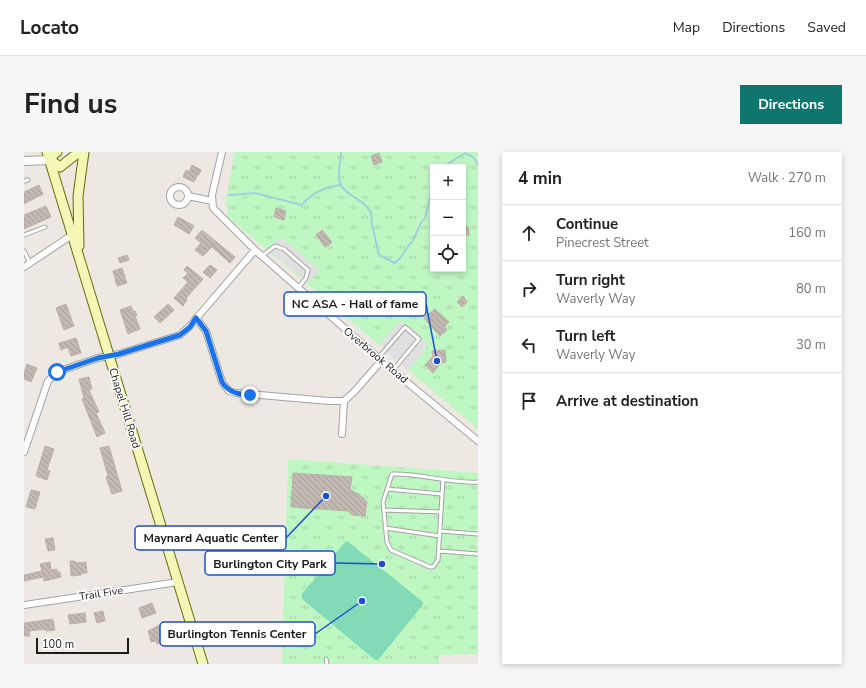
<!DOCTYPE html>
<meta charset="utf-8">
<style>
:root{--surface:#fff;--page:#f6f6f6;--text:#222;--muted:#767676;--line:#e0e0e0;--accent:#0f766e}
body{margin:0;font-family:"Nunito Sans",sans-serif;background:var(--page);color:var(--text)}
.controls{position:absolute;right:12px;top:12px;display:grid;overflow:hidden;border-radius:0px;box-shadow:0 2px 6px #0003}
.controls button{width:36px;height:36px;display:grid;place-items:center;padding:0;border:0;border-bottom:1px solid var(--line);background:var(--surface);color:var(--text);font:20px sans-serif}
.scale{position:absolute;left:12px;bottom:10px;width:93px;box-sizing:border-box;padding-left:4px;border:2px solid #1c1c1c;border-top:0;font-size:11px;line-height:14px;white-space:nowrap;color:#1c1c1c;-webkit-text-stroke:3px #fff;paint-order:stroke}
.stop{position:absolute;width:12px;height:12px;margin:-9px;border:3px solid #1a73e8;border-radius:50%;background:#fff}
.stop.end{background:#1a73e8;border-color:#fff;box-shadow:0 1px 4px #0008}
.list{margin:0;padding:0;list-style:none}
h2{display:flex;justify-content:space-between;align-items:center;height:52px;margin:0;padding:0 16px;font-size:17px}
h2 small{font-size:13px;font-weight:400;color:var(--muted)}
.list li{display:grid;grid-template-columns:26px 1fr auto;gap:12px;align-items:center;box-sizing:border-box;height:56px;padding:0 16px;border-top:1px solid var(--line)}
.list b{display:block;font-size:15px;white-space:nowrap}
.list p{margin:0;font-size:13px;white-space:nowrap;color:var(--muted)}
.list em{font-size:13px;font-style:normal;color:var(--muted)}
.icon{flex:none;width:22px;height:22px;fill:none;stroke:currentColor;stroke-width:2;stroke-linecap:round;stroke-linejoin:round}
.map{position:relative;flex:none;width:454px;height:512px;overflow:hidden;border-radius:0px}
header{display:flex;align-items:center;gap:24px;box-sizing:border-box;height:56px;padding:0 20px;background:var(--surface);border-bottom:1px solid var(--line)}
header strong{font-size:19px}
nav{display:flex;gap:22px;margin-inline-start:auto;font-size:14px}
.intro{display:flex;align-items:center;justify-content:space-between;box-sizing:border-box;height:96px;padding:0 24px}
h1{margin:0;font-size:28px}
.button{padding:10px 18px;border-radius:0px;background:var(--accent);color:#fff;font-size:14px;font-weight:700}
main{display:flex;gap:24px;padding:0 24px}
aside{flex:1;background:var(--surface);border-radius:0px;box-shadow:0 2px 6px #0003}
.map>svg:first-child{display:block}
.park{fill:url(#park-tufts);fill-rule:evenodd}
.pitch{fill:#82dab7}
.parking{fill:#e0e0e0}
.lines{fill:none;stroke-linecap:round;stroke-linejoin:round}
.stream{stroke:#a3ceda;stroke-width:2}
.building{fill:url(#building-back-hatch);stroke:#beb0a5}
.service-casing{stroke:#a3a3a3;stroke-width:5}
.minor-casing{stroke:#a3a3a3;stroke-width:8}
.tertiary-casing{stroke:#a3a3a3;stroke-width:10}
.secondary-casing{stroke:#646e08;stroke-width:11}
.service{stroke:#fff;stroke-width:3}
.minor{stroke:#fff;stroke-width:6}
.tertiary{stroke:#fff;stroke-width:8}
.secondary{stroke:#f4f7b6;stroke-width:9}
.route{stroke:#1a73e8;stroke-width:5}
.labels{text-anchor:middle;stroke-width:3.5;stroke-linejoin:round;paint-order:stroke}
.street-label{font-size:11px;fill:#1c1c1c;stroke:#fff}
.leader{fill:none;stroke:#1d4ed8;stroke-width:1.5}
.callout-dot{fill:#1d4ed8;stroke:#fff;stroke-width:1.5}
.callout{fill:#fff;stroke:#1d4ed8;stroke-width:1.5}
.callout-label{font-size:12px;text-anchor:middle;font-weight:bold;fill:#1c1c1c}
</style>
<header>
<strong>Locato</strong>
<nav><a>Map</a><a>Directions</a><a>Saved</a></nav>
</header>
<div class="intro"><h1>Find us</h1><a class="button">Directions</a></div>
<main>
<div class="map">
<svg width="454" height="512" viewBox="0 0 454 512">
<defs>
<pattern id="park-tufts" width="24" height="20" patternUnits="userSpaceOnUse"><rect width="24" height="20" fill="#bff7c3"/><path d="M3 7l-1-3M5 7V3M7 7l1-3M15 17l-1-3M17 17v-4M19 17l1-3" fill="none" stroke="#a4d3a7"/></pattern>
<pattern id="building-back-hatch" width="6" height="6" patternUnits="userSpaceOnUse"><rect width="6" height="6" fill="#c1b9b2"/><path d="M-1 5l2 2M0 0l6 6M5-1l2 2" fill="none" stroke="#a59e98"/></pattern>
</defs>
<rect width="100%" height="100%" fill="#ede9e2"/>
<path class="park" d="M211,0H454V277L204,65L202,46ZM409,15H439V117H409Z
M264,307L454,321V502L415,503V512H258Z"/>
<path class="pitch" d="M323,389L399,450L398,454L354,508H351L278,447V442L321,390Z"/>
<path class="parking" d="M258,86L296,118L284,131L245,98L253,88Z
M376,169L393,179L404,194L384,219L355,193Z"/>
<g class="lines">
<path class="stream" d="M317,0C317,8 314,17 315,25C315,43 341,46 347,61C348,65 347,69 348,73C351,83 352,93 355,103L371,111L376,106L389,88L397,71L401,66L409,35
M419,15L441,1L449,5L454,13
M205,43L231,41L278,53C287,41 302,35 317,33"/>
</g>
<path class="building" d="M355,1L358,10L350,13L347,4Z
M168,13L177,18L175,23L174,22L170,30L159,25L162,18L165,20Z
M15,33L19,42L0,52V40Z
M22,54L27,65L0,77V63Z
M252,56L262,59L260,68L250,65Z
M154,65L170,74L165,82L150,73Z
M439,70L444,75L445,83L439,82Z
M178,78L211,105L206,111L188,95L179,104L171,98L177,91L171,86Z
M298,78L308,90L301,95L292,83Z
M103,103L105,108L96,111L94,106Z
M186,113L193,118L186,126L179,120Z
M163,114L179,127L162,146L163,148L159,154L150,146L164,130L159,126L164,121L160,118Z
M98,116L103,131L93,134L89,119Z
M439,144L443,150L438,155L433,150Z
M42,152L50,174L40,178L32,156Z
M144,152L150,158L136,171L130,165Z
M107,154L109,159H111L113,163L111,164L116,177L104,182L96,158Z
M411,157L425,170L420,175L423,178L416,184L400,166Z
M52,186L57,201L47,204L44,195L37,198L35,191Z
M421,198L422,210L417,211L409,221L401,213L409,204L408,199Z
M3,212L13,216L7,230L0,227V221Z
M65,225L68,237L65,238L75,260L72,261L81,281L73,285L58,247L60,246L55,227Z
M21,294L30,297L23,318L26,319L23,328L12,324Z
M85,294L98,339L88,342L82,325L84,324L76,296Z
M269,321L328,325L326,338L335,342L343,350L341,364L328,363L324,359L267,355Z
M7,338L16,340L11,357L2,355Z
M29,386L31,398L24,399L21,387Z
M46,409H51V411L62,410L63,421H57V423L47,424Z
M26,410L27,418L33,417V420H36L37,425L20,429L19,425L0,429V423L18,419L16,412Z
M128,451L132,461L118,466L115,456Z
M79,459L81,469L73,471L70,461Z
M61,461L62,470L46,472L44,463Z
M29,467L31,478L22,479V477L5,479L6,484H0V471Z
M136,473L141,490L133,492L132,489L127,490L124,479Z"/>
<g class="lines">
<g class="service-casing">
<path id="service" d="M0,29L4,28
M0,83L21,75
M0,99L6,111
M238,104L251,94L260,97L284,118L282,126L274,136
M355,205L381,175L395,187L369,218
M419,327L414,408L409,415H406L367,398L363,390L359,350L368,322C397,321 425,332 454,330
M363,337L418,342
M360,358L417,360
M361,376L416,384
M416,379L454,382
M415,399L454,402
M302,507L303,512"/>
</g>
<g class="minor-casing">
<path id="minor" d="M198,0L188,43L189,56L231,98L367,217L454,289
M146 44a9 9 0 1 1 18 0a9 9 0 1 1-18 0Z
M164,44L188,49
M0,115L48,83
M172,166L182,179L198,230L205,239L212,241L305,249H320L330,240L358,208
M318,282L320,249
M0,300L24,229L33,220L74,206L95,202L156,183L165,175L231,98
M0,453L154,430"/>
</g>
<g class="tertiary-casing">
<path id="tertiary" d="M0,9L26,8"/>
</g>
<g class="secondary-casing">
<path id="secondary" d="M23,0L179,512
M33,0L31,1L26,8L36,15L55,0
M55,94L54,44L60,0"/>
</g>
<use href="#service" class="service"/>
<use href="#minor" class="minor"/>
<use href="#tertiary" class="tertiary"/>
<use href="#secondary" class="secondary"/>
</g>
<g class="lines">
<path class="route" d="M33,220L74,206L95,202L156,183L166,175L172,166L182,179L198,230C205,241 214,242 226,243"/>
</g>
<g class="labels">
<g class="street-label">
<text transform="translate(352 203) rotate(40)" y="4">Overbrook Road</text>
<text transform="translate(101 256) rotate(73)" y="4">Chapel Hill Road</text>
<text transform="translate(77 441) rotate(-9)" y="4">Trail Five</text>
</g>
</g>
<path class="leader" d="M413 209L402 152M302 344L262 386M358 412L311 411M338 449L291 482"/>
<g class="callout-dot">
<circle cx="413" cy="209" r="4"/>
<circle cx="302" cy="344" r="4"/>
<circle cx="358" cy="412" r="4"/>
<circle cx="338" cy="449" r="4"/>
</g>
<g class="callout">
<rect x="260" y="140" width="142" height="24" rx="4"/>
<rect x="111" y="374" width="151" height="24" rx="4"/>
<rect x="181" y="399" width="130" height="24" rx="4"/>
<rect x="136" y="470" width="155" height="24" rx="4"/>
</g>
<g class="callout-label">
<text x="331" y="156">NC ASA - Hall of fame</text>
<text x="187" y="390">Maynard Aquatic Center</text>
<text x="246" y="416">Burlington City Park</text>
<text x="213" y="486">Burlington Tennis Center</text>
</g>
</svg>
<div class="controls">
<button>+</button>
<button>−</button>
<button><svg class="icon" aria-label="locate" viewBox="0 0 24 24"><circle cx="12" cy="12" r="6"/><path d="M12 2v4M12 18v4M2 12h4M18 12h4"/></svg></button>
</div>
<div class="scale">100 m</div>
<div class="stop" style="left:33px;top:220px"></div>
<div class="stop end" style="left:226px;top:243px"></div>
</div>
<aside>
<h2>4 min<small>Walk · 270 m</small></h2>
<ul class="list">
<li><svg class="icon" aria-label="ahead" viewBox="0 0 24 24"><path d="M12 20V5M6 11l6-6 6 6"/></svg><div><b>Continue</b><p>Pinecrest Street</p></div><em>160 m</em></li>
<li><svg class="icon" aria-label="right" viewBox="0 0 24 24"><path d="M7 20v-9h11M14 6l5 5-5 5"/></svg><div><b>Turn right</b><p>Waverly Way</p></div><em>80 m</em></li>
<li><svg class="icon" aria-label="left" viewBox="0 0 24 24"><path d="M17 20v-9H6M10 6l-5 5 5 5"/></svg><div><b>Turn left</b><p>Waverly Way</p></div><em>30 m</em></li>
<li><svg class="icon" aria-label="arrive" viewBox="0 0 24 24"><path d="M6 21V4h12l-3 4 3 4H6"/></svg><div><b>Arrive at destination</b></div></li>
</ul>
</aside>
</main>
